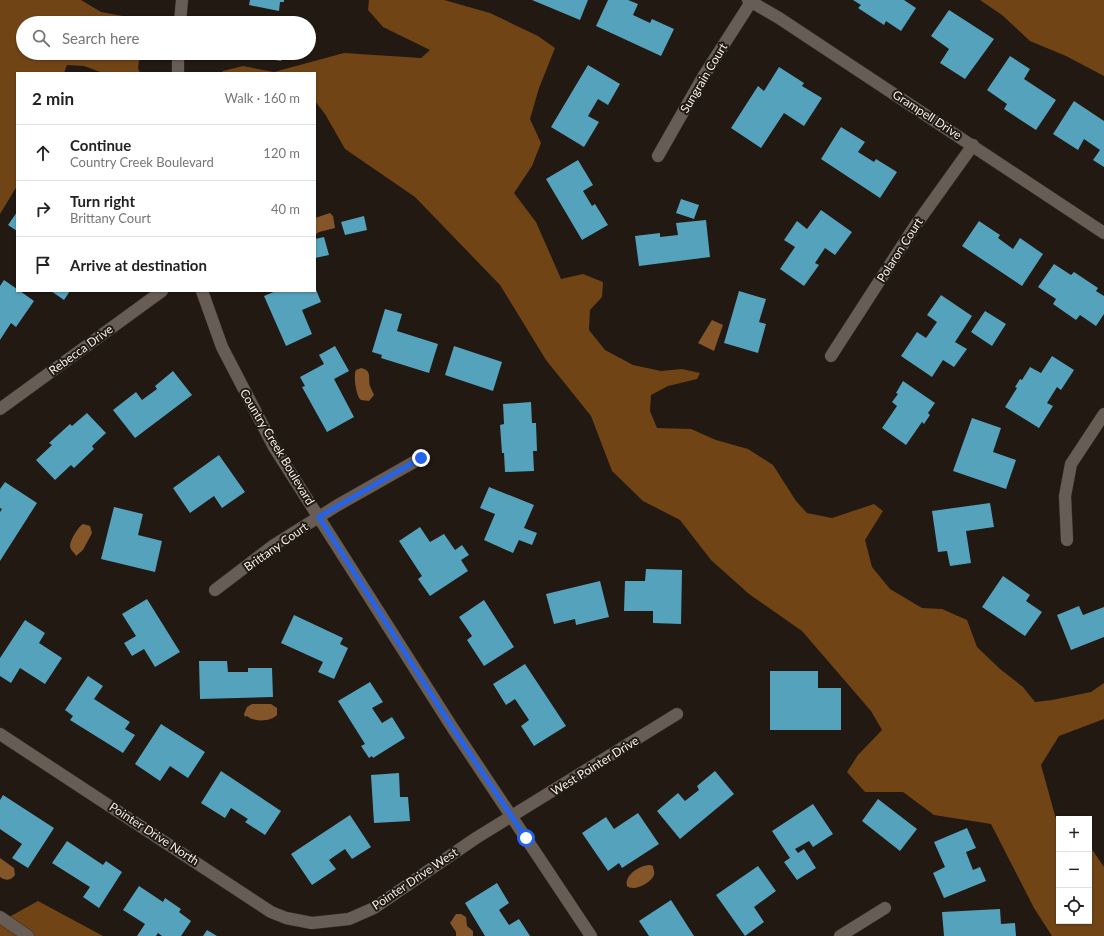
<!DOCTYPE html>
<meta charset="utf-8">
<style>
:root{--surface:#fff;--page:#f2f2f2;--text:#222;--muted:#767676;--line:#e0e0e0}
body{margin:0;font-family:Lato,sans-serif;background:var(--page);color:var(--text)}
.controls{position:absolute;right:12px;bottom:12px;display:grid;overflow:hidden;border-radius:0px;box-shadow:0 1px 3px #0004}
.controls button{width:36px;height:36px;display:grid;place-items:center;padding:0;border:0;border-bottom:1px solid var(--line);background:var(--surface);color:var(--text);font:20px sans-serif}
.stop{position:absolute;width:12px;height:12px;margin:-9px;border:3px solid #2563eb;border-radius:50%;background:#fff}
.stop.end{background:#2563eb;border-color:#fff;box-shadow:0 1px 4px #0008}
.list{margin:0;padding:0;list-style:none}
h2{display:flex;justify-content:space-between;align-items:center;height:52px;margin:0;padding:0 16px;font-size:17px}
h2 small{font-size:13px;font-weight:400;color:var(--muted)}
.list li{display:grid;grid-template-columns:26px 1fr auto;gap:12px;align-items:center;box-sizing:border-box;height:56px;padding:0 16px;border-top:1px solid var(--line)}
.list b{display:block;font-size:15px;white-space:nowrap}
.list p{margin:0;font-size:13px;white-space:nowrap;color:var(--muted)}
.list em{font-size:13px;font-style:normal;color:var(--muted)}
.icon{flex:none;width:22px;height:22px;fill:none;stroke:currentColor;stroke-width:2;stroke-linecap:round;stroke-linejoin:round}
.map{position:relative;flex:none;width:1104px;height:936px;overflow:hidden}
.search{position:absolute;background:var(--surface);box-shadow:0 1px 3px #0004;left:16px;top:16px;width:300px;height:44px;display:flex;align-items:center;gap:10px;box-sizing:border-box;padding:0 14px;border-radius:22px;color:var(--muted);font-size:15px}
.panel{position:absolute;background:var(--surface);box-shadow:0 1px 3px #0004;left:16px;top:72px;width:300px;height:220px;border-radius:0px}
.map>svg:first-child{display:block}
.forest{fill:#714416}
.water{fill:#835529}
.building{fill:#55a2bd}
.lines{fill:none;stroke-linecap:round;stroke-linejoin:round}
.minor-casing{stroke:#393430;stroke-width:13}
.minor{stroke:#675d55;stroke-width:12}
.route{stroke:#2563eb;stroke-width:5}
.labels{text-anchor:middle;stroke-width:4;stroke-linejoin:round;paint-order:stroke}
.street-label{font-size:12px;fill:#f3eee9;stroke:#211912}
</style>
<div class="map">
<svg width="1104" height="936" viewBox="0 0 1104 936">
<rect width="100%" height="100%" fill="#211912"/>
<path class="forest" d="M0,0H81L101,12L128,17L131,23H23V53H140L138,68L140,73H103L84,66L67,65L64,73H17V186L0,214Z
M369,0H444L490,13L538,36L555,48L539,88L530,119L541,143L532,166L514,193L536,222L561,279L583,274L603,282L602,297L590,310L589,330L605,350L633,365L661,371L682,369L700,373L697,379L668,386L651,395L650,411L657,428L691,429L716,440L748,449L773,465L796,501L807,513L832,518L874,504L883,511L865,540L872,567L890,589L922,608L942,609L967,620L977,647L1000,669L1023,687L1035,702L1052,700L1091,692L1104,683V719L1059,736L1041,765L1056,819L1059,821V921H1089V845L1104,867V936H1052L1034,908L991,824L934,815L903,792H865L847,772L858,755L882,730L871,711L802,631L749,594L711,560L680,520L643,501L612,471L591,416L546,360L500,285L415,197L345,149L325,114L315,101V73H221L223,71L243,66L274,72L344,53L421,58L430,50L383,27L368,10Z
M980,0H1104V76L1066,56L1030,41L1002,15Z
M38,901L103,936H0V922Z"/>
<path class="water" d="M330,213L333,216L335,228L319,232L315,235V218Z
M712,320L723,325L714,351L698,343Z
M361,368C372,370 368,377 370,386C371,389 373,392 374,395L369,401L361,400C356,397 353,375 356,370Z
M83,524L90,526L92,533L83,550L76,556C75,553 70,550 70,546C70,540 78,527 83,524Z
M252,704H271L277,708V715C271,722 253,722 247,716L245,717L244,714L247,707Z
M0,858L14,868L15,875C10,881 6,881 0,877Z
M650,865L653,866C653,869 655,872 654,875C651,883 634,892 627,886C624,875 640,865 650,865Z
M456,914H461L466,917L467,926L473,931V936H456V932L450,923Z"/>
<path class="building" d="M250,0H284V2H280L279,11L249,5Z
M532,0H588L580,20Z
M608,0H628L638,4L633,15L650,23L652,19L674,29L661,56L596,26Z
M853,0H904L916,8L901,31L886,21L884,25L858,8L861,5Z
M949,10L994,39L965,79L940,63L949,49L931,36Z
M257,53H282L281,61L256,57Z
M1010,56L1030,69L1024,79L1056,100L1036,130L1004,109L1007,104L987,90Z
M588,65L620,84L608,105L598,99L588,116L599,122L584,147L551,127Z
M779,67L804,83L802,86L822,98L804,126L784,113L761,148L731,128L758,86L764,91Z
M1074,101L1104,121V167L1093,160L1100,150L1084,139L1078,150L1053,134Z
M841,127L865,142L858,152L874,162L876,159L897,172L880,198L821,159Z
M578,160L593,185L583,191L592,206L595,204L608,225L582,240L546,179Z
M681,199L699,205L694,219L676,213Z
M821,210L852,232L835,255L825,248L815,263L819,265L804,286L780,269L795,247L784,240L797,221L807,229Z
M17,212V231L8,225Z
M364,216L367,230L345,235L341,222Z
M706,220L710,257L639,266L635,236L660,233V237L678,235L676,223Z
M979,221L1000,235L998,238L1013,249L1020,238L1043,254L1022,286L962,246Z
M324,237L329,255L315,258V239Z
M1054,264L1071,275L1074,272L1098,288L1096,291L1104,296V314L1096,326L1080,315L1076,320L1053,304L1056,299L1038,287Z
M4,280L17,289V291H20L34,301L16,327L11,323L0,340V286Z
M315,287L321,302L302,310L312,334L286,346L264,296L276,291H315Z
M51,291H70L64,300Z
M739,291L766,299L759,322L766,324L758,353L724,343Z
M941,295L972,316L955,342L967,349L954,367L943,360L932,377L901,356L917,332L926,338L937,322L927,315Z
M385,309L402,314L397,331L438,344L429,373L381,358L382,355L372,352Z
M985,311L1006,324L992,346L971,332Z
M335,346L349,371L334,379L354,417L327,432L302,387L305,386L300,377L324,364L319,355Z
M454,346L502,362L493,391L445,375Z
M1052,356L1074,370L1061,390L1057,387L1047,403L1053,406L1039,428L1005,407L1017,388L1015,387L1020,379L1022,380L1030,367L1041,373Z
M173,371L192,395L135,438L113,410L136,392L142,400L157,389L155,386Z
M903,381L935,403L928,413L930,415L924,424L922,422L906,445L882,428L897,406L892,402L898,394L896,393Z
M531,402L532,423H536L537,451H533L534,471L505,472L504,453H502L500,425L504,424L503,404Z
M87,413L106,433L92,446L94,449L74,468L71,465L55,480L36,460L52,445L49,443L70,424L72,426Z
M972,418L1001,428L993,452L1016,460L1006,489L953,471Z
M219,455L245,492L222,508L214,496L190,513L173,488Z
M5,482L37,503L0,561V512L2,509L0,508V489Z
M489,487L534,505L524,528L537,533L532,545L519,540L513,553L484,540L495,514L480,508Z
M990,503L994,527L966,531L971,563L950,566L947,551L938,552L932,511Z
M114,507L143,514L138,535L162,541L155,572L101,559Z
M420,527L430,542L444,534L455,550L462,545L469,555L461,560L468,571L430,596L418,579L422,576L399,541Z
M646,569L682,570L681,624L653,623V611H624L625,581H645Z
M1003,576L1030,595L1026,601L1042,612L1025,636L982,607Z
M600,581L609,617L576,625L575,619L554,624L546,594Z
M147,599L180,652L155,667L144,649L132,656L124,643L136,636L122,614Z
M484,600L514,647L484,666L467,640L472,636L459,617Z
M1079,606L1083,615L1104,607V637L1071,650L1057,615Z
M294,615L343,638L340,644L348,648L334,679L318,672L323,662L281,643Z
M25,620L45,633L39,643L62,658L45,684L20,668L11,683L0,676V658Z
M199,661H227L228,672H248V668H272L273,697L200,699Z
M525,664L566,726L534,746L521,726L529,720L515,699L506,705L493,684Z
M770,671H818V688H841V730H770Z
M88,676L103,686L94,699L130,722L125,729L135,735L123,753L70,720L73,716L65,710Z
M370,682L383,702L372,708L382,723L392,717L405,738L373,758L372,756L369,758L361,746L365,744L338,701Z
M161,724L205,752L188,778L170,766L160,781L135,764Z
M221,771L281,811L265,835L245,822L248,819L231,808L225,818L201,803Z
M715,771L734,794L680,839L657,811L678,793L685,801L699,790L697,786Z
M399,773L400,797H408L410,821L374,823L371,775Z
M3,795L54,828L28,868L12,858L22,844L0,829V800Z
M878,799L917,829L900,851L862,821Z
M813,804L833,834L813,847L809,841L795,849L798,853L804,849L816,868L797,880L784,862L790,858L772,831Z
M638,813L659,844L622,868L619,863L608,871L582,833L606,817L614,829Z
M350,815L371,847L352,859L345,849L329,860L336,869L312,885L291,854Z
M967,828L976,848L966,852L973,870L980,867L986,881L944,898L933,873L945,867L934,842Z
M67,841L103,865L106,861L122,872L99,908L83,897L90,887L52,863Z
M758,866L776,891L754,907L764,922L745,936L716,895Z
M497,883L509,903L499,910L509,925L519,919L530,936H485L465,903Z
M139,886L163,902L165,898L181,909L179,912L191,921L181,936H162L158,933L156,936H137L145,924L123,910Z
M671,900L694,936H649L639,921Z
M1000,909L1001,924L1015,923L1016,936H944L942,912Z
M207,930L217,936H203Z"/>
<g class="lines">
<g class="minor-casing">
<path id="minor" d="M748,0L779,18L1104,233
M180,23L182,0
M178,73V53
M658,156L703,77L751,2
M202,291L222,347L274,447L452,727L591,936
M831,356L915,226L973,145
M0,409L162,291
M1067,540L1065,496L1071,464L1104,414
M215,590L274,545L338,505L421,458
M0,734L271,912L286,918L312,923L349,919L374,908L476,838L677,714
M0,917L28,936
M840,936L885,908"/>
</g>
<use href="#minor" class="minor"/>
</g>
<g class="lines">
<path class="route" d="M421,458L319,517L452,727L526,838"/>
</g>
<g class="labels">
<g class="street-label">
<text transform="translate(704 78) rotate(-59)" y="4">Sungrain Court</text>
<text transform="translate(927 115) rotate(33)" y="4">Grampell Drive</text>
<text transform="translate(900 250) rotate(-57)" y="4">Polaron Court</text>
<text transform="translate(81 350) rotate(-36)" y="4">Rebecca Drive</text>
<text transform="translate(277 447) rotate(59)" y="4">Country Creek Boulevard</text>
<text transform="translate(276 547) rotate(-35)" y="4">Brittany Court</text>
<text transform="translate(595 766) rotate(-32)" y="4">West Pointer Drive</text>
<text transform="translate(154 834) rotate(33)" y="4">Pointer Drive North</text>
<text transform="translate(415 879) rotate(-34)" y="4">Pointer Drive West</text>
</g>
</g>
</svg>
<div class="controls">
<button>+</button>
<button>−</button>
<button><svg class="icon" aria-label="locate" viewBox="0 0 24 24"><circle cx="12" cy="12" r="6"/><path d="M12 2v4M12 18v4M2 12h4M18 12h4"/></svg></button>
</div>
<div class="stop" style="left:526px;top:838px"></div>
<div class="stop end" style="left:421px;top:458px"></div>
<div class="search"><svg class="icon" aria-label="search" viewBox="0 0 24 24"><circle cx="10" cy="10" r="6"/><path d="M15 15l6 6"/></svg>Search here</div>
<section class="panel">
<h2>2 min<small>Walk · 160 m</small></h2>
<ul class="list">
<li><svg class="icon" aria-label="ahead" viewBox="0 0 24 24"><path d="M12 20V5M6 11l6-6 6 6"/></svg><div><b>Continue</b><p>Country Creek Boulevard</p></div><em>120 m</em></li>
<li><svg class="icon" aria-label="right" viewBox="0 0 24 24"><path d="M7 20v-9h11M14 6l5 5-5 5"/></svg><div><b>Turn right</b><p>Brittany Court</p></div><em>40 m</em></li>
<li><svg class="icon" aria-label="arrive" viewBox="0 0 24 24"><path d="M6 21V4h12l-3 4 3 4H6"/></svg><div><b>Arrive at destination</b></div></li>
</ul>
</section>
</div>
